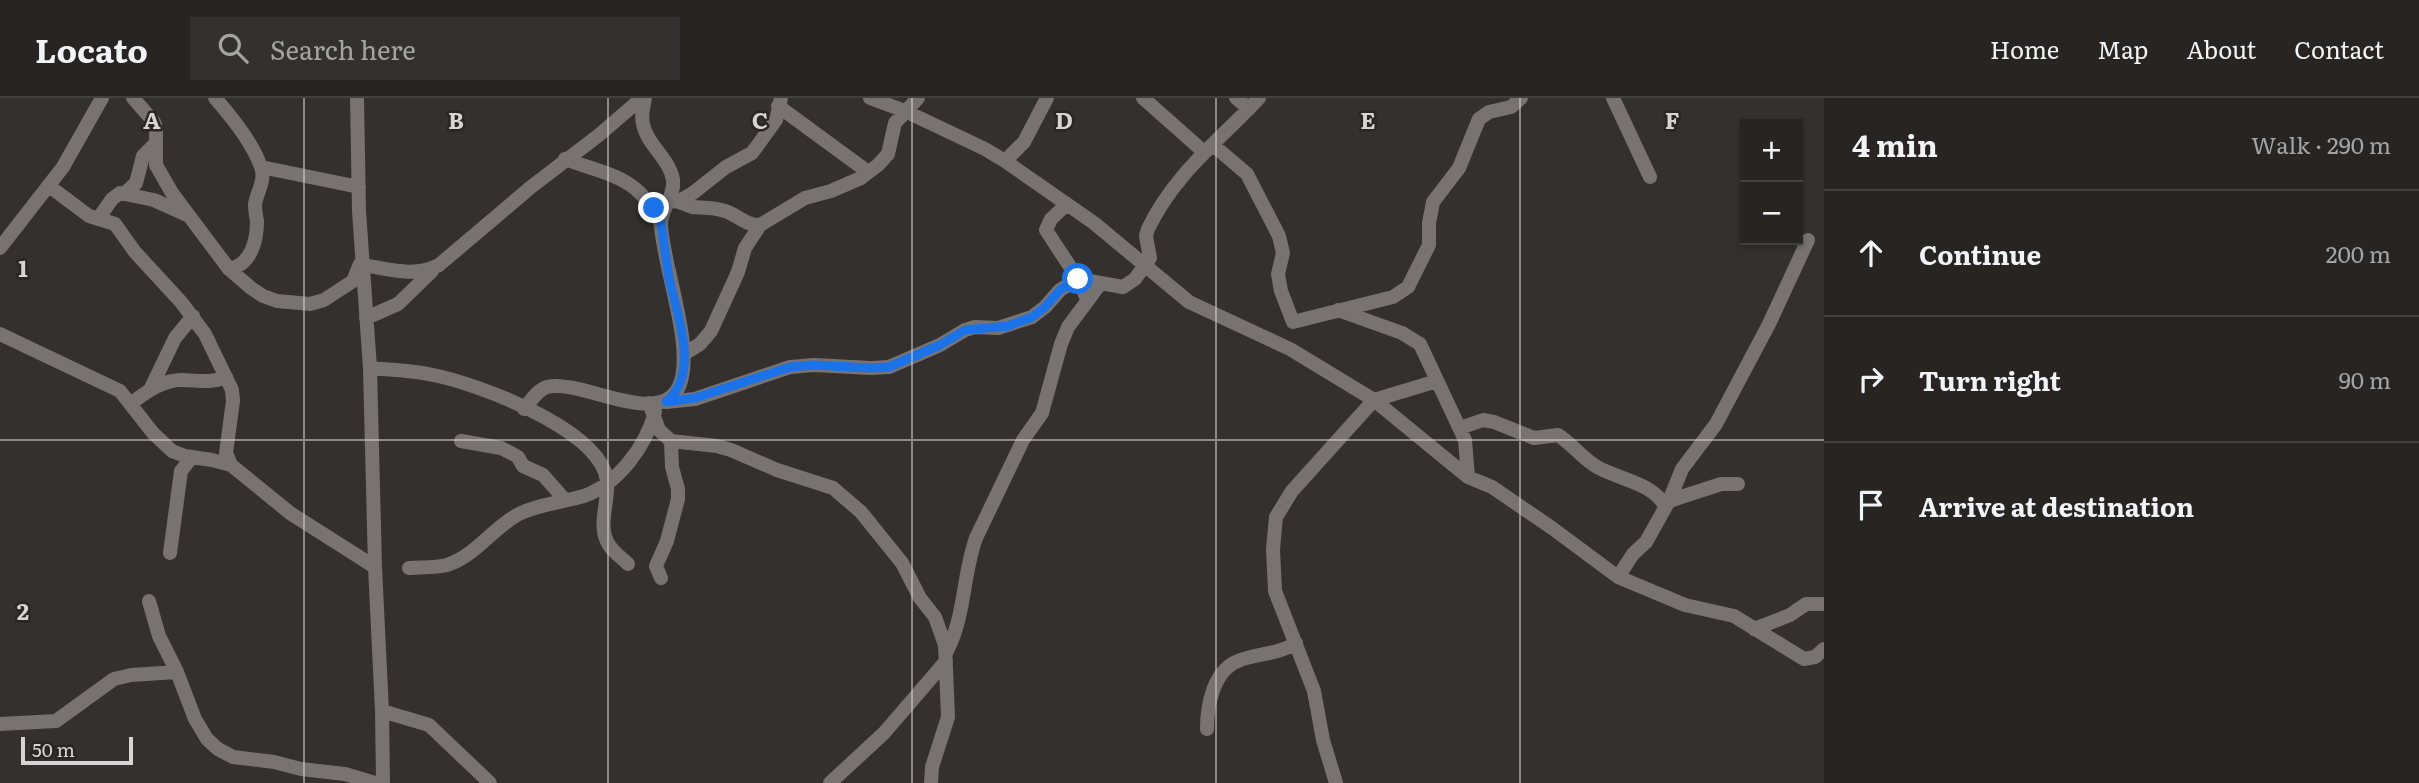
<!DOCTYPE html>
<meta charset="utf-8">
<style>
:root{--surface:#272422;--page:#33302f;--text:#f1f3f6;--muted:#a4a4a5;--line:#434140}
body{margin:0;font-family:Literata,serif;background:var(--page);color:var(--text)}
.controls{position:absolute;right:21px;top:21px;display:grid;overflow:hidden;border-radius:0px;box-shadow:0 2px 5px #0004}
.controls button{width:63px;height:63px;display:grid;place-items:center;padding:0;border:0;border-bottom:2px solid var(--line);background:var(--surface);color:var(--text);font:35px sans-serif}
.scale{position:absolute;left:21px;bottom:18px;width:112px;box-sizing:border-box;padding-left:7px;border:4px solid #d7d4d3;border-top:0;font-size:19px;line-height:24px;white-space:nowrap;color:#d7d4d3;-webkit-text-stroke:5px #2a2623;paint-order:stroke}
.stop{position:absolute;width:21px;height:21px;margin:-16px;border:5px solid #1a73e8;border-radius:50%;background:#fff}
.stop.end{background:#1a73e8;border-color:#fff;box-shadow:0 2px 7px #0008}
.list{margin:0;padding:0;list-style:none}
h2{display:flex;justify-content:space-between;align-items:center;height:91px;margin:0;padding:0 28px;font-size:30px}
h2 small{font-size:23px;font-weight:400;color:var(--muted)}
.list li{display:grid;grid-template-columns:46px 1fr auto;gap:21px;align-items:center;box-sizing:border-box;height:126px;padding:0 28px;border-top:2px solid var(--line)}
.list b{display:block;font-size:26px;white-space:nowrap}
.list em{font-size:23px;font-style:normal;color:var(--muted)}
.icon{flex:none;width:38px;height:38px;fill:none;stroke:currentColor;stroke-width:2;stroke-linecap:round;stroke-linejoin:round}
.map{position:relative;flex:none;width:1824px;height:685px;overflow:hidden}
header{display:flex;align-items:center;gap:42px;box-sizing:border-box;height:98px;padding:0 35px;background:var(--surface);border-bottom:2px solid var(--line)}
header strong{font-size:33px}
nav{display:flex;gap:38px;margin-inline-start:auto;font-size:24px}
.search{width:490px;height:63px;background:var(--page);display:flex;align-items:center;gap:18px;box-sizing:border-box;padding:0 24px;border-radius:0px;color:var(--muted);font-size:26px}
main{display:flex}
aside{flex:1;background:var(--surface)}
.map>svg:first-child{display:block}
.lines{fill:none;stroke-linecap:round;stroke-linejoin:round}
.minor{stroke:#787370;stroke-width:14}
.route{stroke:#1a73e8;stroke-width:9}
.grid{fill:none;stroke:#d7d4d3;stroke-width:2;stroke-opacity:0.55}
.grid-label{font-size:23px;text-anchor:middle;font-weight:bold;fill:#d7d4d3;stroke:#2a2623;stroke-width:5;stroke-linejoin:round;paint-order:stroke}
</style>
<header>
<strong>Locato</strong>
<div class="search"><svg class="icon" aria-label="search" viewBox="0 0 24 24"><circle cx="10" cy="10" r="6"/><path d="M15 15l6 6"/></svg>Search here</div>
<nav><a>Home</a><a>Map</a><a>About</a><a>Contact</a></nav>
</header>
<main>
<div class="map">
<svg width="1824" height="685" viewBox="0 0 1824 685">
<rect width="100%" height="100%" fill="#34302d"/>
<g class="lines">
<path class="minor" d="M133,0L154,24L156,30V67L172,95L229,171L251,190L263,198L277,203L310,206L324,202L353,183L360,166
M215,0C231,18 253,46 261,69C266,82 257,94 255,106C255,112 256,118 257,123C257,143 251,167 229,171
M357,0L359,113L370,270L375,469L382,613L383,685
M870,0L905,13L985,51L1005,63L1094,125L1189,204L1290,251L1374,302L1468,379L1492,389L1552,430L1618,479L1685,507L1734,518L1804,561L1815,559L1824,551
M1143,0L1204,54
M1236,0L1249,11
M1613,0L1650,79
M778,8L868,74
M1213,47L1247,76L1279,138L1283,155L1278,176L1281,193L1293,224L1393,199L1408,189L1429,147V125L1433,104L1459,70L1479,21L1489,14L1511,9L1521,0
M565,61C610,78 638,77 661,126
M1005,63L1024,44L1047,0
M261,69L359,89
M49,88L89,118L115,126L135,154L181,204L205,236L232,292L233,303L226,355L231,367L290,415L375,469
M125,95L136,85L143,58L155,46
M671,103C680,102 684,107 692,109C704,110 713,109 725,113C738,117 746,128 760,127
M679,103L693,95L726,69L752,55L776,22L781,0
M1067,106L1051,121L1046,132L1078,181L1087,201
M98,121L112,101L120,95L154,102L185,116
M0,150L63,69L102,0
M363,167C388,171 415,180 439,167L531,89L599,37L642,0
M1338,212L1402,235L1420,246L1465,342L1468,379
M366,220L398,206L432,173
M0,236L120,293L153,335L172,353L185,358L212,362L231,367
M684,256L700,246L711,233L738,174L745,150L760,127L805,100L831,93L861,80L878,67L888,56L895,25L918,0
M370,270C391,272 413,272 433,277C479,286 588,328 605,374C613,398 595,426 609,447C614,455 622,460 628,466
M150,292L175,240L193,218
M666,304L695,301L790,269L814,267L871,270L889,269L940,247L965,232L975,229L998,230L1032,219L1045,209L1060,192L1078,181L1123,189L1135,181L1150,160L1146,138L1148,131C1174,76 1219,43 1259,0
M649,305L659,332L671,343L717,348L731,352L777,372L833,390L861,414L902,465L920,500L935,519L945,547L948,619L932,669L931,685
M131,306C144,295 163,282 181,282C198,282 209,286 226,279
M524,311C530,304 537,292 547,289C581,280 663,333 680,286C694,248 664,171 661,128C660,112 675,99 673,82C670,61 647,47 643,26C641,18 643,9 645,0
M1460,330L1483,322L1494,324L1534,340L1558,337C1572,346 1582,360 1597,369C1618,381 1653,385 1665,408
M461,343L501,350L511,355L518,359L523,368L543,377L565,402
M1669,403L1682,371L1716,326L1769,226L1808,142
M170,455L181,373L192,359
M409,470C421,469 435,470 447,467C475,458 491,432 517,417C535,407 563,404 584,398C618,386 646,348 655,314
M1618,479L1633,456L1646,444L1669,403L1721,386H1738
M661,480L656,468L667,443L678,401V391L672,369L671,343
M149,503L159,538L177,574L195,621L207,641L218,651L233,659L274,664L301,671L345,676L375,685
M1754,531L1790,517L1806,506H1824
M946,555C966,517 962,479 976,440L1023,342L1042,315L1061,246L1068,229L1100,186
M382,613L429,627L490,685
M0,626L56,623L114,581L131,577L177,574
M1207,631C1207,608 1213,573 1238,563C1257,555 1278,557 1296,545
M830,685L884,635L946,563
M1336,685L1323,642L1314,593L1275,493L1273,451L1276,419L1292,393L1374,302L1437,283"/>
</g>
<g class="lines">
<path class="route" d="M654,110L661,125C664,144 666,162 669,180C677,217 701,275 666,304L695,300L790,269L814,267L871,270L889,269L940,247L965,232L1008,228L1032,219L1045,209L1060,192L1078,181"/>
</g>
<path class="grid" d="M304,0V685M608,0V685M912,0V685M1216,0V685M1520,0V685M0,342H1824"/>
<g class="grid-label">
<text x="152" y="31">A</text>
<text x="456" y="31">B</text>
<text x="760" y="31">C</text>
<text x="1064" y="31">D</text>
<text x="1368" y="31">E</text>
<text x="1672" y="31">F</text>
<text x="23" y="179">1</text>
<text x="23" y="522">2</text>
</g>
</svg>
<div class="controls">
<button>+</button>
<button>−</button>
</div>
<div class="scale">50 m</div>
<div class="stop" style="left:1078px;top:181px"></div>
<div class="stop end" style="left:654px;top:110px"></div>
</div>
<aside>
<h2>4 min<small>Walk · 290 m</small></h2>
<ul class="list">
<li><svg class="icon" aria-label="ahead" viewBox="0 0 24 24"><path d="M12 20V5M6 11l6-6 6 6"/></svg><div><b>Continue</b></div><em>200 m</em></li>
<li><svg class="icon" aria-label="right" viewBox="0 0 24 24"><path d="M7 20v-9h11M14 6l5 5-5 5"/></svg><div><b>Turn right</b></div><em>90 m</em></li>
<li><svg class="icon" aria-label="arrive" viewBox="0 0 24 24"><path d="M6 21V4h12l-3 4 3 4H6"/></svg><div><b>Arrive at destination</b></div></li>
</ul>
</aside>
</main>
